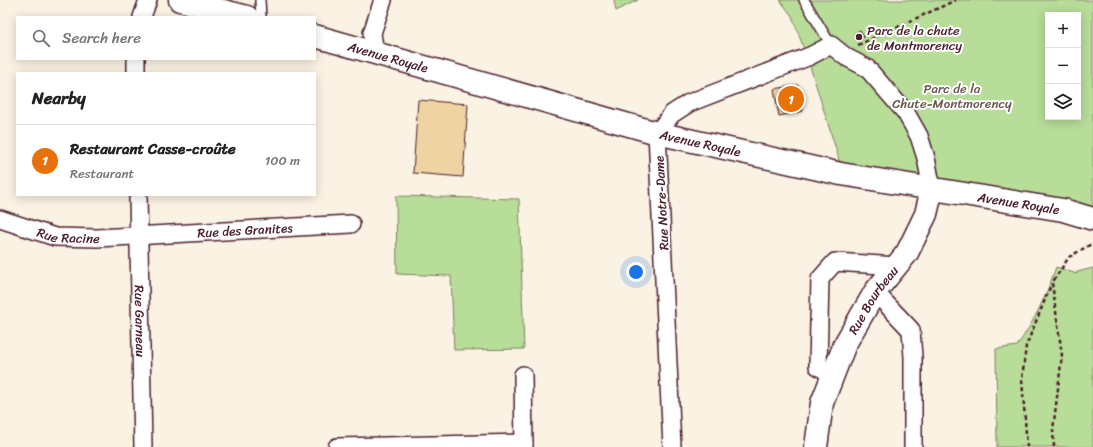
<!DOCTYPE html>
<meta charset="utf-8">
<style>
:root{--surface:#fff;--page:#f2f2f2;--text:#222;--muted:#767676;--line:#e0e0e0;--accent:#4a1f2b}
body{margin:0;font-family:Sriracha,sans-serif;background:var(--page);color:var(--text)}
.controls{position:absolute;right:12px;top:12px;display:grid;overflow:hidden;border-radius:0px;box-shadow:0 2px 10px #0003}
.controls button{width:36px;height:36px;display:grid;place-items:center;padding:0;border:0;border-bottom:1px solid var(--line);background:var(--surface);color:var(--text);font:20px sans-serif}
.you{position:absolute;left:636px;top:272px;width:14px;height:14px;margin:-10px;border:3px solid #fff;border-radius:50%;background:#1a73e8;box-shadow:0 0 0 6px #1a73e833}
.badge{display:grid;place-items:center;width:26px;height:26px;border-radius:50%;background:var(--accent);color:#fff;font-size:13px;font-weight:700}
.pin{position:absolute;translate:-50% -50%;border:2px solid #fff;box-shadow:0 1px 4px #0006}
.list{margin:0;padding:0;list-style:none}
h2{display:flex;justify-content:space-between;align-items:center;height:52px;margin:0;padding:0 16px;font-size:17px}
h2 small{font-size:13px;font-weight:400;color:var(--muted)}
.list li{display:grid;grid-template-columns:26px 1fr auto;gap:12px;align-items:center;box-sizing:border-box;height:72px;padding:0 16px;border-top:1px solid var(--line)}
.list b{display:block;font-size:15px;white-space:nowrap}
.list p{margin:0;font-size:13px;white-space:nowrap;color:var(--muted)}
.list em{font-size:13px;font-style:normal;color:var(--muted)}
.icon{flex:none;width:22px;height:22px;fill:none;stroke:currentColor;stroke-width:2;stroke-linecap:round;stroke-linejoin:round}
.map{position:relative;flex:none;width:1093px;height:447px;overflow:hidden}
.search{position:absolute;background:var(--surface);box-shadow:0 2px 10px #0003;left:16px;top:16px;width:300px;height:44px;display:flex;align-items:center;gap:10px;box-sizing:border-box;padding:0 14px;border-radius:0px;color:var(--muted);font-size:15px}
.panel{position:absolute;background:var(--surface);box-shadow:0 2px 10px #0003;left:16px;top:72px;width:300px;height:124px;border-radius:0px}
.map>svg:first-child{display:block}
.green{fill:#b7dd98;stroke:#807e62;fill-rule:evenodd}
.building{fill:#efd3a3;stroke:#4a1f2b}
.lines{fill:none;stroke-linecap:round;stroke-linejoin:round}
.lane-casing{stroke:#4a1f2b;stroke-width:12}
.street-casing{stroke:#4a1f2b;stroke-width:20}
.secondary-casing{stroke:#4a1f2b;stroke-width:25}
.path{stroke:#4a1f2b;stroke-width:2.5;stroke-dasharray:4 3;stroke-linecap:butt}
.lane{stroke:#fff;stroke-width:9}
.street{stroke:#fff;stroke-width:17}
.secondary{stroke:#fff;stroke-width:22}
.poi-dot{fill:#4a1f2b;stroke:#fff;stroke-width:1.5}
.labels{text-anchor:middle;stroke-width:4;stroke-linejoin:round;paint-order:stroke}
.poi-label{font-size:13px;fill:#4a1f2b;stroke:#fff;text-anchor:start}
.street-label{font-size:13px;fill:#4a1f2b;stroke:#fff}
.park-label{font-size:13px;fill:#6b584c;stroke:#fff}
</style>
<div class="map">
<svg width="1093" height="447" viewBox="0 0 1093 447">
<rect width="100%" height="100%" fill="#faf2e3"/>
<filter id="ink" filterUnits="userSpaceOnUse"><feTurbulence type="fractalNoise" baseFrequency=".025" numOctaves="2"/><feDisplacementMap in="SourceGraphic" scale="8" xChannelSelector="R" yChannelSelector="G"/><feConvolveMatrix kernelMatrix="1 2 1 2 8 2 1 2 1" color-interpolation-filters="sRGB"/></filter>
<g filter="url(#ink)">
<path class="green" d="M614,0H638L616,11Z
M780,0H1093V219L841,174L838,156L810,66L792,16ZM1048,15H1078V117H1048Z
M396,196L519,199L524,349L454,350L451,276L397,274Z
M1056,267L1077,274V272L1093,268V447H997L996,349L1017,346C1035,320 1046,296 1056,267Z"/>
<path class="building" d="M860,30L864,37L858,40L854,34Z
M798,85L803,111L779,116L774,89Z
M418,100L468,104L463,177L413,173Z"/>
<g class="lines">
<g class="lane-casing">
<path id="lane" d="M260,0L261,17
M804,0L831,45"/>
</g>
<g class="street-casing">
<g id="street">
<path d="M142,17L148,0"/>
<path d="M375,53L372,33L383,0"/>
<path d="M136,59V73"/>
<path id="s1" d="M138,195L143,447"/>
<path id="s2" d="M0,219L55,237L97,238L351,224"/>
<path d="M875,292L911,330L913,357V447"/>
<path d="M523,375L524,447"/>
<path d="M833,375L818,366L820,279L835,262L897,266"/>
<path d="M337,447L524,443"/>
<path d="M672,447L657,133L672,114L689,103L810,56L831,45L846,57L867,68L906,113L919,136L926,158L932,189"/>
</g>
</g>
<g class="secondary-casing">
<g id="secondary">
<path d="M180,0L247,17"/>
<path id="s3" d="M315,36L657,133L841,174L1063,210L1093,219"/>
<path id="s4" d="M816,447L822,403L845,344L875,292L907,253L926,214L932,189"/>
</g>
</g>
<path class="path" d="M858,45L956,0
M1027,447L1022,379L1026,346L1051,285
M1054,447L1053,430L1062,355L1052,283L1069,257L1093,243"/>
<use href="#lane" class="lane"/>
<use href="#street" class="street"/>
<use href="#secondary" class="secondary"/>
</g>
</g>
<circle class="poi-dot" cx="859" cy="37" r="4"/>
<g class="labels">
<g class="poi-label">
<text x="867" y="35">Parc de la chute<tspan x="867" dy="15">de Montmorency</tspan></text>
</g>
<g class="street-label">
<text dy="5" stroke="none"><textPath href="#s3" startOffset="76">Avenue Royale</textPath></text>
<text dy="5" stroke="none"><textPath href="#s3" startOffset="400">Avenue Royale</textPath></text>
<text transform="translate(661 203) rotate(-93)" y="5">Rue Notre-Dame</text>
<text dy="5" stroke="none"><textPath href="#s3" startOffset="724">Avenue Royale</textPath></text>
<text dy="5" stroke="none"><textPath href="#s2" startOffset="248">Rue des Granites</textPath></text>
<text dy="5" stroke="none"><textPath href="#s2" startOffset="71">Rue Racine</textPath></text>
<text dy="5" stroke="none"><textPath href="#s4" startOffset="160">Rue Bourbeau</textPath></text>
<text dy="5" stroke="none"><textPath href="#s1" startOffset="126">Rue Garneau</textPath></text>
</g>
<g class="park-label">
<text x="952" y="93">Parc de la<tspan x="952" dy="15">Chute-Montmorency</tspan></text>
</g>
</g>
</svg>
<div class="controls">
<button>+</button>
<button>−</button>
<button><svg class="icon" aria-label="layers" viewBox="0 0 24 24"><path d="M12 4l9 5-9 5-9-5zM3 14l9 5 9-5"/></svg></button>
</div>
<div class="you"></div>
<div class="pin badge" style="left:791px;top:99px;background:#e8710a">1</div>
<div class="search"><svg class="icon" aria-label="search" viewBox="0 0 24 24"><circle cx="10" cy="10" r="6"/><path d="M15 15l6 6"/></svg>Search here</div>
<section class="panel">
<h2>Nearby<small></small></h2>
<ul class="list">
<li><span class="badge" style="background:#e8710a">1</span><div><b>Restaurant Casse-croûte</b><p>Restaurant</p></div><em>100 m</em></li>
</ul>
</section>
</div>
